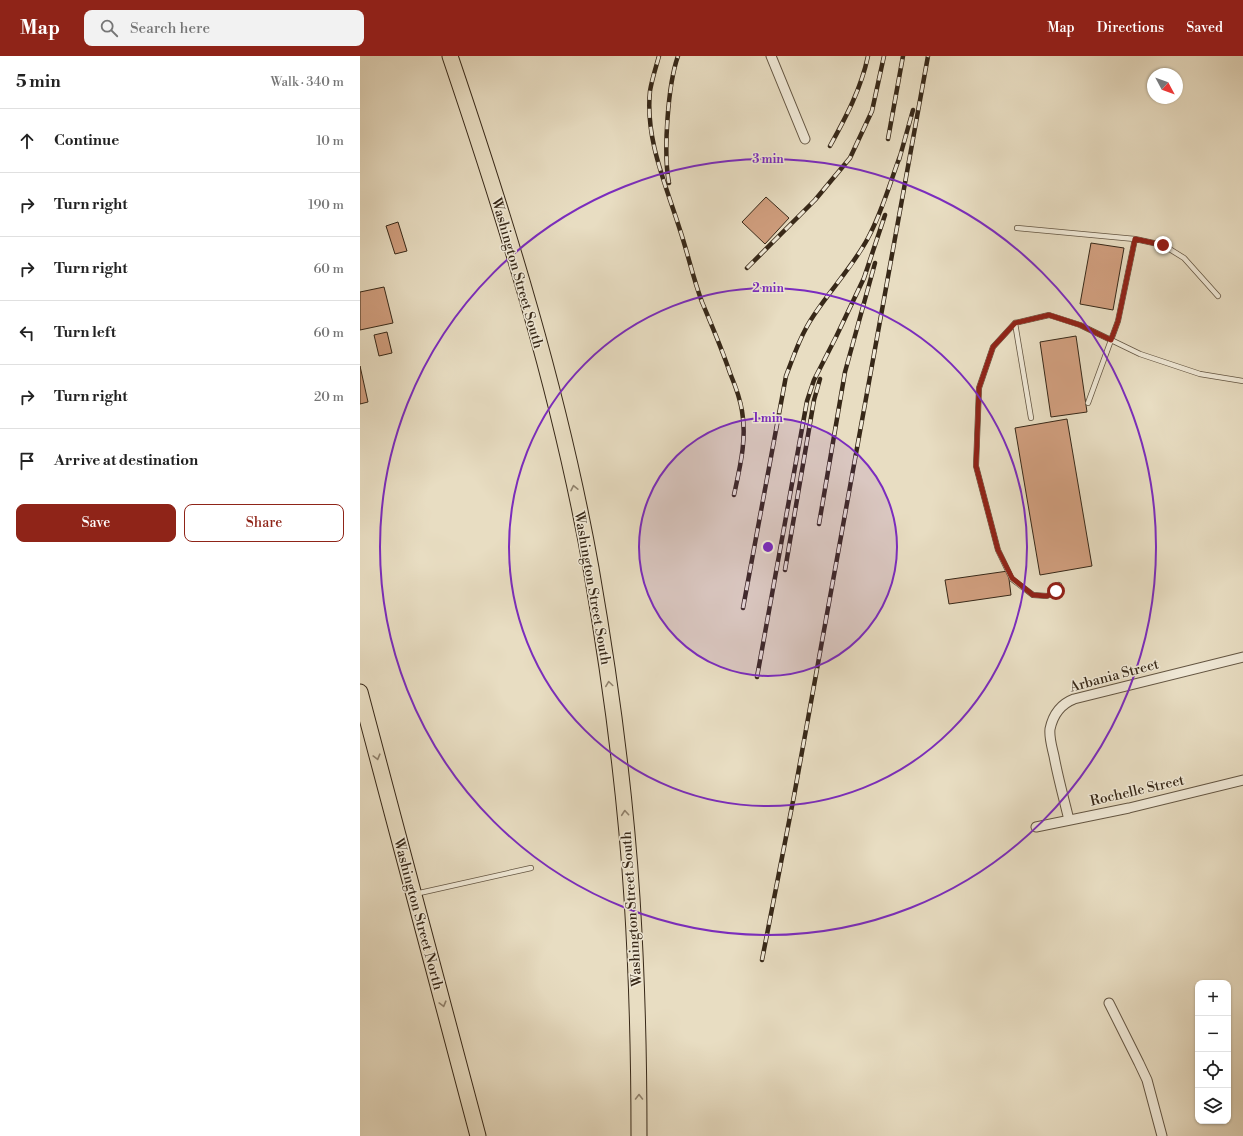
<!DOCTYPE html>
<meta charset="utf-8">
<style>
:root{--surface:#fff;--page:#f2f2f2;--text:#222;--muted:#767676;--line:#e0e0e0;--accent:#8f2418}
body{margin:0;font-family:"Libre Bodoni",serif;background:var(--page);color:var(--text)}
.controls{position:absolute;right:12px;bottom:12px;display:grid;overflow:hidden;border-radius:8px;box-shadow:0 1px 3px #0004}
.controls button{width:36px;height:36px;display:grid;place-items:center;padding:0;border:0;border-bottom:1px solid var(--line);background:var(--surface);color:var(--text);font:20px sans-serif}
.compass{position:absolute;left:787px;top:12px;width:36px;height:36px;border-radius:50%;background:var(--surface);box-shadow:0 1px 3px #0004;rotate:131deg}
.stop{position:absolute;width:12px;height:12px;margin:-9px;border:3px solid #8f2418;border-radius:50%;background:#fff}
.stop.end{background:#8f2418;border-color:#fff;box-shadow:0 1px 4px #0008}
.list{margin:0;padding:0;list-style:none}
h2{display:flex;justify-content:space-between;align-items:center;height:52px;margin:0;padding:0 16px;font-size:17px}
h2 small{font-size:13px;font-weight:400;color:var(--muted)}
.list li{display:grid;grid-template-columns:26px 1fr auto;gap:12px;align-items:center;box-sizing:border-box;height:64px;padding:0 16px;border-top:1px solid var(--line)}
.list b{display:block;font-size:15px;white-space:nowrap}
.list em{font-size:13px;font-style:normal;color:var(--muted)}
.actions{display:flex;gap:8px;padding:12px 16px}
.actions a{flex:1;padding:9px 0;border:1px solid var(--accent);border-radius:8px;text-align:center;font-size:14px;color:var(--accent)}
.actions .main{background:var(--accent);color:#fff}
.icon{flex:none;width:22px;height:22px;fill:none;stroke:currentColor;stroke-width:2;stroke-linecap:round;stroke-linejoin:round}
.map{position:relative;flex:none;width:883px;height:1080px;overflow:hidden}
header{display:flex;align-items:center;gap:24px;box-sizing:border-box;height:56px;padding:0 20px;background:var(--accent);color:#fff}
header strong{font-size:19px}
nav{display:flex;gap:22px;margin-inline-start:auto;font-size:14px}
.search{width:280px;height:36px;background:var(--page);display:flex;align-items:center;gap:10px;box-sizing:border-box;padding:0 14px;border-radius:8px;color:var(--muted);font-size:15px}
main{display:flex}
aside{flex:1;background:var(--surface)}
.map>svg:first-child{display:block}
.building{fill:#d09e7e;stroke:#372818}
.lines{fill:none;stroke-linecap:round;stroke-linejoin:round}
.service-casing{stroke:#635542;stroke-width:6}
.minor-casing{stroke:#635542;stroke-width:11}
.trunk-casing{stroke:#372818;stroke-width:17}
.service{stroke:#f0e9d7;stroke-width:4.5}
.minor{stroke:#f0e9d7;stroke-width:9}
.trunk{stroke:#e8ddc2;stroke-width:15}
.rail-casing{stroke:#372818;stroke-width:4.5}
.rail{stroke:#f0e9d7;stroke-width:3;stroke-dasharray:9;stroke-linecap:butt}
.oneway{stroke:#90826d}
.route{stroke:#8f2418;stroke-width:5}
.ring{fill:none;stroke:#7b2cbf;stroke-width:2}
.labels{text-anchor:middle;stroke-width:3;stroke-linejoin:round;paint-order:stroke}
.street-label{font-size:14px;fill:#372818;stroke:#f0e9d7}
.centre{fill:#7b2cbf;stroke:#f0e9d7;stroke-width:2}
.ring-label{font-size:12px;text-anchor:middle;font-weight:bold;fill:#7b2cbf;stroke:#f0e9d7;stroke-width:3;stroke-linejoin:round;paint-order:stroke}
</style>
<header>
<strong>Map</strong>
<div class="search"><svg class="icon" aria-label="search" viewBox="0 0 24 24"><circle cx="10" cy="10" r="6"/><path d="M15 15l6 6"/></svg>Search here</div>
<nav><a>Map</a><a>Directions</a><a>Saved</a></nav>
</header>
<main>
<aside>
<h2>5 min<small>Walk · 340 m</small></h2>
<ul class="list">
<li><svg class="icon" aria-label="ahead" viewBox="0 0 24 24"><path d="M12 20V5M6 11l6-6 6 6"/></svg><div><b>Continue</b></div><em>10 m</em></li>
<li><svg class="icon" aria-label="right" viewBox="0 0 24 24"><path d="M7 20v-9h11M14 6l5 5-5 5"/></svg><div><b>Turn right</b></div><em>190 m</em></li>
<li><svg class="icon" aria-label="right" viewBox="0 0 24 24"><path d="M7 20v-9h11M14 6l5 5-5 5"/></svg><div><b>Turn right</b></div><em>60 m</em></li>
<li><svg class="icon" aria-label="left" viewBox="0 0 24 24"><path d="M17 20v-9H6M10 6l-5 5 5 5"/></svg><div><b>Turn left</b></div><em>60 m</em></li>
<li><svg class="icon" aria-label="right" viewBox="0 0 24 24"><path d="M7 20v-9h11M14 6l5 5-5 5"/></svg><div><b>Turn right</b></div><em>20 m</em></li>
<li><svg class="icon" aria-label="arrive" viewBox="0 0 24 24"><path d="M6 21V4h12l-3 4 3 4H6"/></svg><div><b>Arrive at destination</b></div></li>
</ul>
<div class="actions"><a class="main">Save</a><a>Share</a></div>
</aside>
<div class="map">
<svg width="883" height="1080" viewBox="0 0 883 1080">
<rect width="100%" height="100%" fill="#e8ddc2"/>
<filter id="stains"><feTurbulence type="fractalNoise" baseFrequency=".005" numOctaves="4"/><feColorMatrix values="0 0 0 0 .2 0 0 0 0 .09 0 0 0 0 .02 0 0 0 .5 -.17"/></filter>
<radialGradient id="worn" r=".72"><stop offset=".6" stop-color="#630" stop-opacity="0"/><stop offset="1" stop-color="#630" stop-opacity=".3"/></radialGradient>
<path class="building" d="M406,141L429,162L405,188L382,166Z
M38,166L47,195L35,198L26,170Z
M731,187L764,192L753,254L720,248Z
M24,231L33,267L0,274V236Z
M27,276L32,297L19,300L14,279Z
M716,280L727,356L691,361L680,286Z
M0,310L8,346L0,348Z
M707,363L732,510L680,519L655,372Z
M648,515L651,539L589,548L585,524Z"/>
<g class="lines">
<g class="service-casing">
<path id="service" d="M657,172L775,183L758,265L728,347
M775,183L803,189L824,202L858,240
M655,267L633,291L619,332L616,410L638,494L652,523L673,539L687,540L696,535L699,529
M671,362L655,267L689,259L720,269L780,298L840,318L883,325
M55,838L171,812"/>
</g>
<g class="minor-casing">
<path id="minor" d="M411,0L445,83
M709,764C704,743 698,722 694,700C692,691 689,682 690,673C693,659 701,648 714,643L883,601
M676,771L769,752L883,724
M749,947L779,1007L787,1024L802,1080"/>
</g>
<g class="trunk-casing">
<path id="trunk" d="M90,0C147,168 200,338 231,512C250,621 265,732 272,842C277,921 279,1001 279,1080
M0,636L118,1080"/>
</g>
<use href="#service" class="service"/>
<use href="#minor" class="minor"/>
<use href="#trunk" class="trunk"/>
<g class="rail-casing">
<path id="rail" d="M299,0C296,11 292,23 290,35C285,83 306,129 320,174C328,198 333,222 342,246C352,270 362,293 370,317C375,329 380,342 382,355C387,383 380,411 374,439
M528,83L543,0
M470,90C486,61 501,33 508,0
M539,104L553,54
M309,127C303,97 308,28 318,0
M387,212L455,144L490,102L512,55L524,0
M459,468L485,316L515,207
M425,514L454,344L460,323
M383,552L426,320C434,299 441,278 454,259C471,233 493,210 508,182C522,156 530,127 540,100
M397,621L447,345L454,324L476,281L504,222L525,159
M402,904L434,740L568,0"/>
</g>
<use href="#rail" class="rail"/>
</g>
<defs><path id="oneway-chevron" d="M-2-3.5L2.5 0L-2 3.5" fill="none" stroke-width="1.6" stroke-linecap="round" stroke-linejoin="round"/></defs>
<g class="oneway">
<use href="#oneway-chevron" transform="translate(214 432) rotate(-102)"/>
<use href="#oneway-chevron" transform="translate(249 628) rotate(-98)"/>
<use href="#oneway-chevron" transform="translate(17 701) rotate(75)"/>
<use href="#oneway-chevron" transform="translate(265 757) rotate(-95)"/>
<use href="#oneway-chevron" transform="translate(83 948) rotate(75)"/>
<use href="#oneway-chevron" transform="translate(279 1041) rotate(-90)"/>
</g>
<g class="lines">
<path class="route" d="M696,535L687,540L673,539L652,522L638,494L616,410L619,332L633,291L655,267L689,259L720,269L751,284L758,265L775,183L803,189"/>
</g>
<circle cx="408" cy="491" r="129" fill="#7b2cbf" fill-opacity=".12"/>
<g class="ring">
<circle cx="408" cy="491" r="129"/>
<circle cx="408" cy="491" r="259"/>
<circle cx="408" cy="491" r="388"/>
</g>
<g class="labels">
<g class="street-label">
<text transform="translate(158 217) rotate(74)" y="5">Washington Street South</text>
<text transform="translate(233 532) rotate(80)" y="5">Washington Street South</text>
<text transform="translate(754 619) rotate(-15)" y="5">Arbania Street</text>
<text transform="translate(777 734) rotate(-13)" y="5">Rochelle Street</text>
<text transform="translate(271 853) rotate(-94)" y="5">Washington Street South</text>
<text transform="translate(59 858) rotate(75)" y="5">Washington Street North</text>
</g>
</g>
<circle cx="408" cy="491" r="6" class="centre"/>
<g class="ring-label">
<text x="408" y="107">3 min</text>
<text x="408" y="236">2 min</text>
<text x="408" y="366">1 min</text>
</g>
<rect width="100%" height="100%" filter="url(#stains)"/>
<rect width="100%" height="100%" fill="url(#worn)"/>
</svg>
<div class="controls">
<button>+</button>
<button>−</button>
<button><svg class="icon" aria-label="locate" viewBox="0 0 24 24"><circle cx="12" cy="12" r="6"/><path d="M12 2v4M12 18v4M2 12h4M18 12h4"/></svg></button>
<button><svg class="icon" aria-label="layers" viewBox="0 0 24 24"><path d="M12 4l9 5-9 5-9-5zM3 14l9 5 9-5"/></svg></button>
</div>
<svg class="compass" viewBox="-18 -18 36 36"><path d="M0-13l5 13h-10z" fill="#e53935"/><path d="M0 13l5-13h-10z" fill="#767676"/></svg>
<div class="stop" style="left:696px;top:535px"></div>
<div class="stop end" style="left:803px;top:189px"></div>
</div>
</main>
